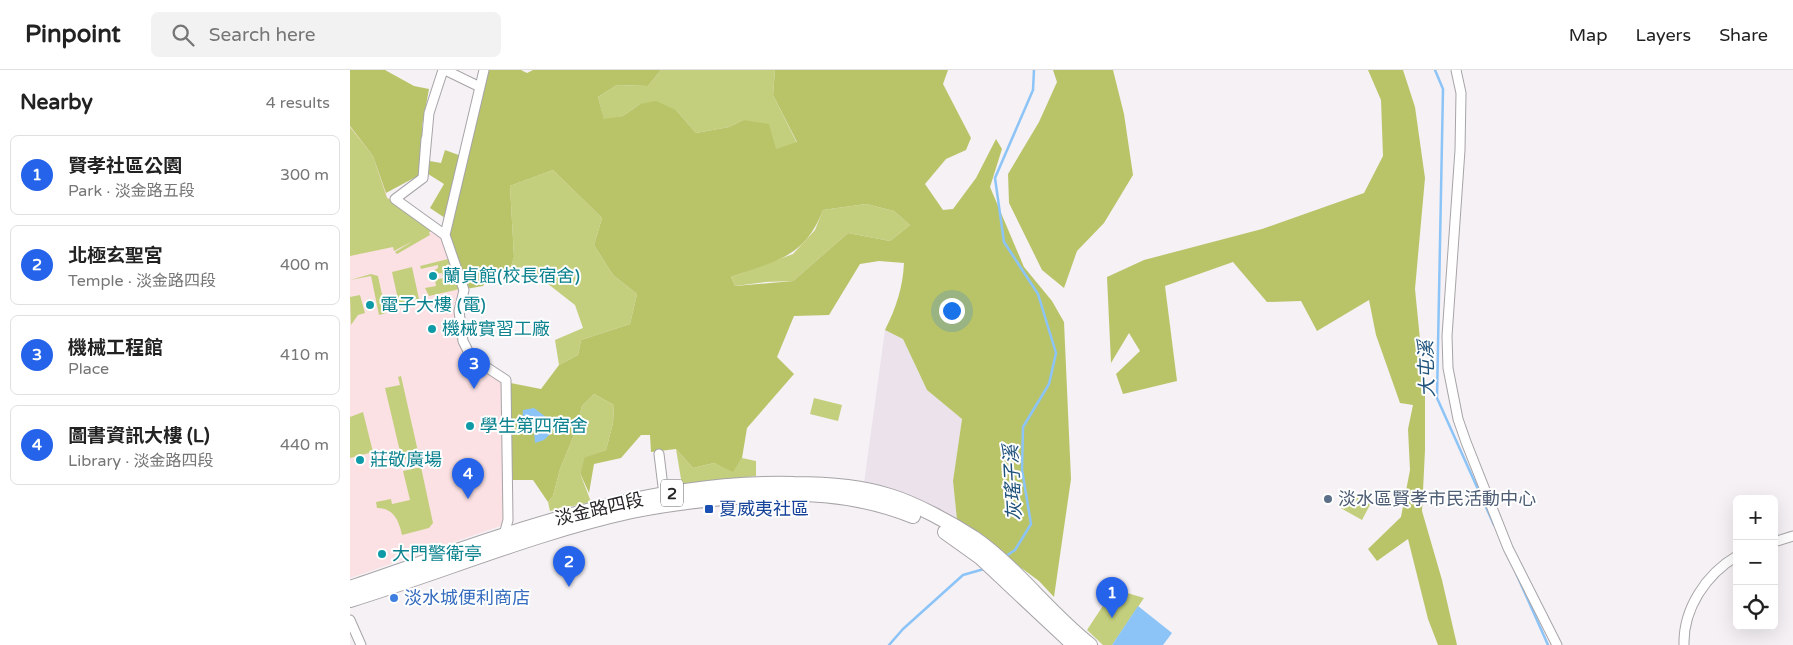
<!DOCTYPE html>
<meta charset="utf-8">
<style>
:root{--surface:#fff;--page:#f2f2f2;--text:#222;--muted:#767676;--line:#e0e0e0;--accent:#2563eb}
body{margin:0;font-family:"Varela Round","Noto Sans TC",sans-serif;background:var(--page);color:var(--text)}
.controls{position:absolute;right:15px;bottom:15px;display:grid;overflow:hidden;border-radius:8px;box-shadow:0 5px 20px #0002}
.controls button{width:45px;height:45px;display:grid;place-items:center;padding:0;border:0;border-bottom:1px solid var(--line);background:var(--surface);color:var(--text);font:25px sans-serif}
.you{position:absolute;left:601px;top:240px;width:18px;height:18px;margin:-12px;border:4px solid #fff;border-radius:50%;background:#1a73e8;box-shadow:0 0 0 8px #1a73e833}
.badge{display:grid;place-items:center;width:32px;height:32px;border-radius:50%;background:var(--accent);color:#fff;font-size:16px;font-weight:700}
.pin{position:absolute;translate:-50% -41px;filter:drop-shadow(0 1px 2px #0008)}
.pin::after{content:'';position:absolute;top:26px;width:18px;height:15px;background:inherit;clip-path:polygon(0 0,100% 0,50% 100%)}
.list{margin:0;padding:0;list-style:none}
h2{display:flex;justify-content:space-between;align-items:center;height:65px;margin:0;padding:0 20px;font-size:21px}
h2 small{font-size:16px;font-weight:400;color:var(--muted)}
.list li{display:grid;grid-template-columns:32px 1fr auto;gap:15px;align-items:center;box-sizing:border-box;height:80px;margin:0 10px 10px;padding:0 10px;border:1px solid var(--line);border-radius:8px}
.list b{display:block;font-size:19px;white-space:nowrap}
.list p{margin:0;font-size:16px;white-space:nowrap;color:var(--muted)}
.list em{font-size:16px;font-style:normal;color:var(--muted)}
.icon{flex:none;width:28px;height:28px;fill:none;stroke:currentColor;stroke-width:2;stroke-linecap:round;stroke-linejoin:round}
.map{position:relative;flex:none;width:1443px;height:575px;overflow:hidden}
header{display:flex;align-items:center;gap:30px;box-sizing:border-box;height:70px;padding:0 25px;background:var(--surface);border-bottom:1px solid var(--line)}
header strong{font-size:24px}
nav{display:flex;gap:28px;margin-inline-start:auto;font-size:18px}
.search{width:350px;height:45px;background:var(--page);display:flex;align-items:center;gap:12px;box-sizing:border-box;padding:0 18px;border-radius:8px;color:var(--muted);font-size:19px}
main{display:flex}
aside{flex:1;background:var(--surface)}
.map>svg:first-child{display:block}
.built{fill:#ebe2ec}
.education{fill:#fbe1e4}
.green{fill:#c4cf7d}
.forest{fill:#b9c469;fill-rule:evenodd}
.water{fill:#8cc4f7}
.lines{fill:none;stroke-linecap:round;stroke-linejoin:round}
.stream{stroke:#8cc4f7;stroke-width:2.5}
.street-casing{stroke:#a7a4a7;stroke-width:11}
.primary-casing{stroke:#a7a4a7;stroke-width:16}
.street{stroke:#fff;stroke-width:9}
.primary{stroke:#fff;stroke-width:14}
.culture-dot{fill:#0f9aa8;stroke:#fff;stroke-width:2}
.service-dot{fill:#5c6f8a;stroke:#fff;stroke-width:2}
.transit-dot{fill:#1a4fb4;stroke:#fff;stroke-width:2}
.shop-dot{fill:#3f7fe0;stroke:#fff;stroke-width:2}
.labels{text-anchor:middle;stroke-width:4;stroke-linejoin:round;paint-order:stroke}
.shield{fill:#fff;stroke:#686668;stroke-width:1}
.shield-label{font-size:16px;font-weight:bold;fill:#272527}
.culture-label{font-size:18px;fill:#0d838f;stroke:#fff;text-anchor:start}
.service-label{font-size:18px;fill:#4e5e75;stroke:#fff;text-anchor:start}
.street-label{font-size:18px;fill:#272527;stroke:#fff}
.transit-label{font-size:18px;fill:#164399;stroke:#fff;text-anchor:start}
.shop-label{font-size:18px;fill:#366cbe;stroke:#fff;text-anchor:start}
.water-label{font-size:19px;font-style:italic;fill:#20537c;stroke:#fff}
</style>
<header>
<strong>Pinpoint</strong>
<div class="search"><svg class="icon" aria-label="search" viewBox="0 0 24 24"><circle cx="10" cy="10" r="6"/><path d="M15 15l6 6"/></svg>Search here</div>
<nav><a>Map</a><a>Layers</a><a>Share</a></nav>
</header>
<main>
<aside>
<h2>Nearby<small>4 results</small></h2>
<ul class="list">
<li><span class="badge">1</span><div><b>賢孝社區公園</b><p>Park · 淡金路五段</p></div><em>300 m</em></li>
<li><span class="badge">2</span><div><b>北極玄聖宮</b><p>Temple · 淡金路四段</p></div><em>400 m</em></li>
<li><span class="badge">3</span><div><b>機械工程館</b><p>Place</p></div><em>410 m</em></li>
<li><span class="badge">4</span><div><b>圖書資訊大樓 (L)</b><p>Library · 淡金路四段</p></div><em>440 m</em></li>
</ul>
</aside>
<div class="map">
<svg width="1443" height="575" viewBox="0 0 1443 575">
<rect width="100%" height="100%" fill="#f5f1f5"/>
<path class="built" d="M535,260L553,269L577,320L612,349L603,411L607,450L567,429L514,413Z"/>
<path class="education" d="M0,56L23,86L38,128L50,134L91,166L110,220L105,238L111,275L156,312V454L0,508Z"/>
<path class="green" d="M311,0H425L423,25L447,73L425,80L393,50L379,57L346,63L326,40L290,34L273,46L254,50L248,27L267,15L298,16Z
M0,57L23,86L37,128L50,134L84,160L79,162L80,165L47,184L45,182L63,171L44,181L43,177L0,186Z
M203,100L252,148L244,175L263,205L287,224L280,254L231,270L228,285L209,295L205,270L233,258L225,235L175,196L159,203L164,187L160,116Z
M516,134L544,141L560,155L540,171L498,163L443,211L415,212L385,216L381,207L443,184L465,160L473,140Z
M98,189L110,219L79,226L75,218L86,216L85,210L93,208L92,203L84,204L83,201L88,198V195L71,199L70,196Z
M62,197L69,229L49,234L42,202Z
M21,204L28,206L36,243L29,245L21,206L0,210Z
M10,225L15,243L8,245L1,255L0,227Z
M51,306L69,386L52,390L35,318L50,315L48,307Z
M244,324L264,335L263,353L256,380L236,387L230,403L241,432L200,441L198,432L203,426L210,399L224,365L232,336Z
M464,328L492,335L488,351L460,344Z
M13,342L23,382L0,388V347Z
M326,379L343,398L364,393L383,401L392,388L406,391V406L332,415Z
M71,397L83,453L79,458L52,465C49,451 44,438 27,438L26,432L41,429L42,434L60,430L53,401Z
M996,419L1021,433L1012,450L987,436Z
M764,519L794,528L762,575H753L737,560Z"/>
<path class="forest" d="M0,0H35L64,16L79,19L72,56L74,90L91,93L95,80L114,87L135,0H171L177,3L183,0H311L298,16L267,15L248,27L254,49L273,46L290,34L306,31L326,40L346,63L379,57L393,50L419,54L426,79L447,72L423,25L425,0H598L593,14L621,68L616,80L596,89L575,114L593,140L603,139L626,108L646,69L652,79L640,117L674,197L702,231L714,252L721,409L704,527L689,511L607,450L603,411L612,349L577,320L553,269L535,260C546,238 553,217 554,193L529,191L510,194L479,245L444,246L427,287L444,304L397,358L392,388L383,402L364,393L343,398L326,379L301,382L300,365H291L271,388L244,394L239,423L230,403L235,387L256,380L263,353L264,335L244,324L232,336L224,365L210,399L203,426L198,432L183,410H157L156,312L191,319L209,295L228,285L231,270L280,254L287,224L263,205L244,175L252,148L203,100L160,116L164,187L159,203L142,198L133,216L110,220L91,166L98,150L80,138L94,114L75,102L36,123L23,86L0,56ZM516,134L544,141L560,155L540,171L498,163L443,211L385,216L381,207C426,190 454,189 473,140Z
M703,0H763L774,44L783,105L754,153L727,181L714,218L692,200L659,133L658,104L689,52L707,12Z
M1018,0H1053L1065,37L1075,108L1065,219L1075,320V380L1072,441L1092,510L1107,575H1088L1078,549L1058,469L1027,491L1018,479L1051,447L1060,400L1058,359L1063,335L1050,333L1026,265L1019,230L967,261L951,231L917,232L883,192L815,216L827,311L773,324L766,304L790,281L779,263L761,293L757,207L794,190L912,159L1014,123L1033,86L1031,30Z"/>
<path class="water" d="M184,338L197,348L200,364L194,370L185,373L184,361L172,356L173,340Z
M788,536L822,563L813,575H762Z"/>
<g class="lines">
<path class="stream" d="M1085,0L1093,19L1087,328L1144,455
M656,486L665,480L681,454L672,400L673,357L699,314L706,283L688,224L654,172L645,108L683,20L684,0
M1166,503L1198,575
M539,575L553,559L613,505L634,499"/>
<g class="street-casing">
<path id="street" d="M95,0L130,17L95,165L114,220L109,241L113,271L121,287L156,310L158,450L154,465L156,469
M1106,0L1111,23L1110,80L1097,266L1098,298L1108,349L1116,372L1158,478L1207,575
M130,17L134,0
M76,69L73,108L79,43L93,0
M73,108L45,129L95,165
M309,384L314,425
M1424,472L1443,466
M0,550L11,575
M1334,575C1333,539 1356,504 1387,486"/>
</g>
<g class="primary-casing">
<path id="primary" d="M595,462L630,487L724,575
M0,518C144,469 289,410 444,414C476,414 509,416 540,426C566,434 601,453 624,468C667,498 699,543 740,575
M0,530C94,501 186,462 282,441C316,434 350,430 384,427C449,421 502,422 563,446"/>
</g>
<use href="#street" class="street"/>
<use href="#primary" class="primary"/>
</g>
<g class="culture-dot">
<circle cx="83" cy="206" r="5"/>
<circle cx="20" cy="235" r="5"/>
<circle cx="82" cy="259" r="5"/>
<circle cx="120" cy="356" r="5"/>
<circle cx="10" cy="390" r="5"/>
<circle cx="32" cy="484" r="5"/>
</g>
<circle class="service-dot" cx="978" cy="429" r="5"/>
<rect class="transit-dot" x="354" y="434" width="10" height="10" rx="2.5"/>
<circle class="shop-dot" cx="44" cy="528" r="5"/>
<g class="labels">
<rect class="shield" x="311" y="409.5" width="22" height="27" rx="4"/>
<g class="shield-label">
<text x="322" y="429">2</text>
</g>
<g class="culture-label">
<text x="93" y="212">蘭貞館(校長宿舍)</text>
<text x="30" y="241">電子大樓 (電)</text>
<text x="92" y="265">機械實習工廠</text>
<text x="130" y="362">學生第四宿舍</text>
<text x="20" y="396">莊敬廣場</text>
<text x="42" y="490">大門警衛亭</text>
</g>
<g class="service-label">
<text x="988" y="435">淡水區賢孝市民活動中心</text>
</g>
<g class="street-label">
<text transform="translate(249 439) rotate(-13)" y="6">淡金路四段</text>
</g>
<g class="transit-label">
<text x="369" y="445">夏威夷社區</text>
</g>
<g class="shop-label">
<text x="54" y="534">淡水城便利商店</text>
</g>
<g class="water-label">
<text transform="translate(1076 299) rotate(-92)" y="7">大屯溪</text>
<text transform="translate(662 413) rotate(-93)" y="7">灰瑤子溪</text>
</g>
</g>
</svg>
<div class="controls">
<button>+</button>
<button>−</button>
<button><svg class="icon" aria-label="locate" viewBox="0 0 24 24"><circle cx="12" cy="12" r="6"/><path d="M12 2v4M12 18v4M2 12h4M18 12h4"/></svg></button>
</div>
<div class="you"></div>
<div class="pin badge" style="left:762px;top:548px">1</div>
<div class="pin badge" style="left:219px;top:517px">2</div>
<div class="pin badge" style="left:124px;top:319px">3</div>
<div class="pin badge" style="left:118px;top:429px">4</div>
</div>
</main>
